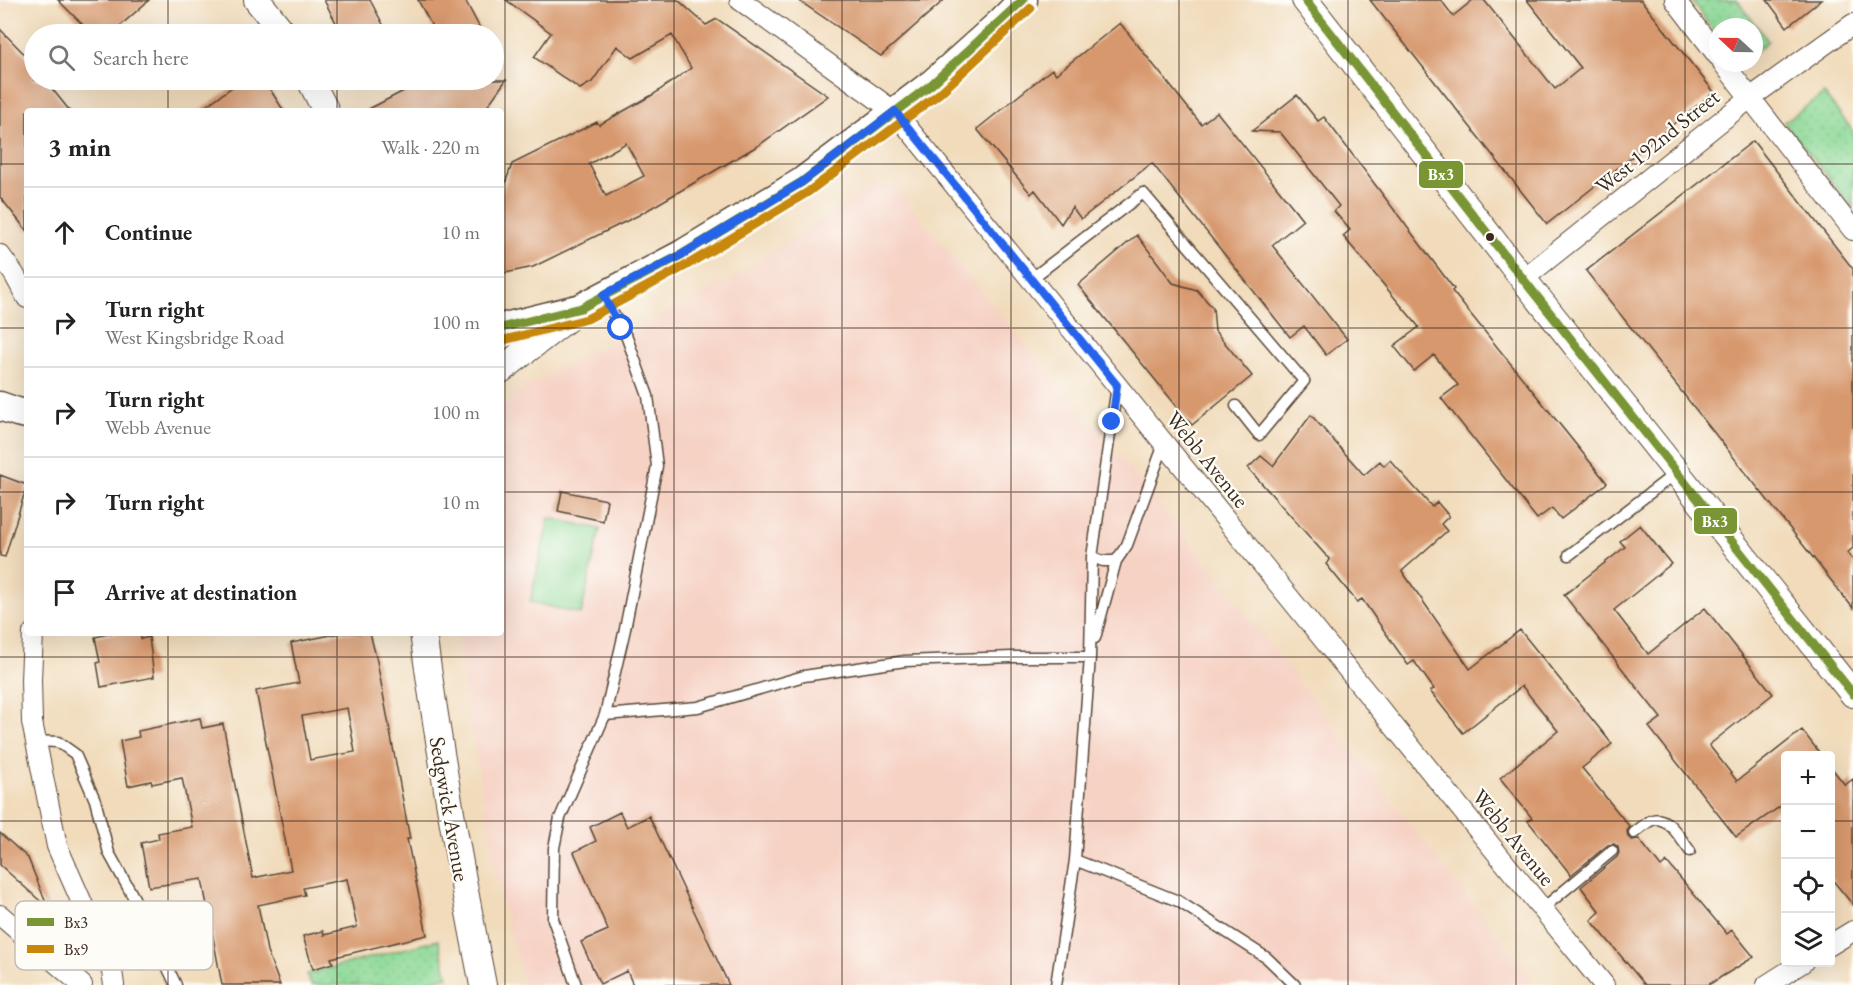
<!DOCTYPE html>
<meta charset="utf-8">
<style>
:root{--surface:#fff;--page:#f6f6f6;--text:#222;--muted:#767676;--line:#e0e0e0}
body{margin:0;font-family:"EB Garamond",serif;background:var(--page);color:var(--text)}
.controls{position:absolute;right:18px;bottom:18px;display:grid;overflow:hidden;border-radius:6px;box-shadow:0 6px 24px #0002}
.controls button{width:54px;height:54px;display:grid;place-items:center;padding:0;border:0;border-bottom:2px solid var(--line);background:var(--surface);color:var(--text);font:30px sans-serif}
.compass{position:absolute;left:1709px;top:18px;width:54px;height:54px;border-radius:50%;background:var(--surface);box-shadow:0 6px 24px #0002;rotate:292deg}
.stop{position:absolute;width:18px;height:18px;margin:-14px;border:4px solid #2563eb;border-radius:50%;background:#fff}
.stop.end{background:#2563eb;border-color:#fff;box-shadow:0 2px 6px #0008}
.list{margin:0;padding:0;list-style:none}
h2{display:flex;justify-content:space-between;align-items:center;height:78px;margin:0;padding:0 24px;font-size:26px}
h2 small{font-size:20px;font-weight:400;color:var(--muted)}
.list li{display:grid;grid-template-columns:39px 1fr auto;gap:18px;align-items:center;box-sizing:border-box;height:90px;padding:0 24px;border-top:2px solid var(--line)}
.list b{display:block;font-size:22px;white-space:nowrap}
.list p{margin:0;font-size:20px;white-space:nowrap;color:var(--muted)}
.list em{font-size:20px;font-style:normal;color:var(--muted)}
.icon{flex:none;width:33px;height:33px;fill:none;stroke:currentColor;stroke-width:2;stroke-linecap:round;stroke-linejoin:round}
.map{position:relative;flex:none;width:1853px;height:985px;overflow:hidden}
.search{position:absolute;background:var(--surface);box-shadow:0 6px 24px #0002;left:24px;top:24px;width:480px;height:66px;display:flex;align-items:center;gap:15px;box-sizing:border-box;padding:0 21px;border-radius:33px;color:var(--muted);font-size:22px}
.panel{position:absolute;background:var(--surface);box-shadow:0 6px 24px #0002;left:24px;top:108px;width:480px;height:528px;border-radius:6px}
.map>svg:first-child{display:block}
.built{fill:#f6d2c4}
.green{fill:url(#green-dots);stroke:#63815a;stroke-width:1.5}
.pitch{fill:#8bd895;stroke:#63815a;stroke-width:1.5}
.building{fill:#d7986d;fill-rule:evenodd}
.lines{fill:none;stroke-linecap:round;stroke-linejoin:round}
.service-casing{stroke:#564536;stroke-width:13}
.minor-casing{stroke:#564536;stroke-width:22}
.tertiary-casing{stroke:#564536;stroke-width:28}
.secondary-casing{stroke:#564536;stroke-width:31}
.service{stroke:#fff;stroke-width:10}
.minor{stroke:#fff;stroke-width:20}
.tertiary{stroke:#fff;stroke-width:26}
.secondary{stroke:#fff;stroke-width:28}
.bus-1-casing{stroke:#fdfcf7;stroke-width:14}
.bus-2-casing{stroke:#fdfcf7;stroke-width:14}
.bus-1{stroke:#799534;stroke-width:9}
.bus-2{stroke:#c88708;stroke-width:9}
.route{stroke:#2563eb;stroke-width:8}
.grid{fill:none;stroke:#3b2a1e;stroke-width:1.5;stroke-opacity:0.55}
.bus-dot{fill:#3b2a1e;stroke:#fdfcf7;stroke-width:2}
.labels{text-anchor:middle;stroke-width:4.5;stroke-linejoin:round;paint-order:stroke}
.street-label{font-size:22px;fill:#3b2a1e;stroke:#fdfcf7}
.key{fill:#fdfcf7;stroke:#c3bdb6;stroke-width:1.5}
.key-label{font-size:16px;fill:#3b2a1e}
.line-badge{stroke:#fdfcf7;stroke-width:2}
.badge-label{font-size:16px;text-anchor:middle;font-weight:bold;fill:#fff}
</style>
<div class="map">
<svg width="1853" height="985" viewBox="0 0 1853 985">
<defs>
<pattern id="green-dots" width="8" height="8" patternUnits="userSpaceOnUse" patternTransform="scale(1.5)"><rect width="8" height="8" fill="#8bd895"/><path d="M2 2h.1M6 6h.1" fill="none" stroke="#79ba80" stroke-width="1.8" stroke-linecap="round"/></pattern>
</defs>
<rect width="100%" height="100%" fill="#fdfcf7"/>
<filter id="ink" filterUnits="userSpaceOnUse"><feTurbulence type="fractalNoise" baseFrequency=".0167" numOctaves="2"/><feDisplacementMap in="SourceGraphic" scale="12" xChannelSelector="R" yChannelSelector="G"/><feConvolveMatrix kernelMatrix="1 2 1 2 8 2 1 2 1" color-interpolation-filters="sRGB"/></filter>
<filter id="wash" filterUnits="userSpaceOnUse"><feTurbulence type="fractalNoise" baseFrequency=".008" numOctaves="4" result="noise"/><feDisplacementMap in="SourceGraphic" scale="24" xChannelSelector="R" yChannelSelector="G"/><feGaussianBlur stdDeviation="1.35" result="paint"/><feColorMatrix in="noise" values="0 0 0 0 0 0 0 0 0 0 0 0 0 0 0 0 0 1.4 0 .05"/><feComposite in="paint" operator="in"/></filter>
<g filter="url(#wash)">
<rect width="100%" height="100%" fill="#f1dbbb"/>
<path class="built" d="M875,183L896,189L1175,523L1536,985H524L499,892L455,633H501V409L514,393L733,278Z"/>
<path class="green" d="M1691,0H1737L1768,41L1754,53V27H1718V37Z
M1824,94L1853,131V208L1784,122Z
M438,940L448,976L414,985H311L307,974Z"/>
<path class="pitch" d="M549,518L600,529L581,614L530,602Z"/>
<g id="blocks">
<path class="building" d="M58,0H149L111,34H92Z
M324,0H370L388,34H342Z
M418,0H465L483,34H436Z
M506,0H678L706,25L717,19L828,96L759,145L639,215L533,267L501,274V195L512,164L597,122L599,125L654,94L691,68L672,35L633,58L617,46L592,82L580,89L534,57L551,33ZM626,143L644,176L606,196L589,164Z
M798,0H944L881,56Z
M1370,0H1441L1453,16L1473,0H1484L1555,89L1581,68L1527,0H1641L1714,92L1547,224Z
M1767,0H1821L1787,27Z
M1120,23L1201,124L1217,112L1303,220L1272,245L1347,339L1326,355L1304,326L1290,337L1152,163L1081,219L1072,207L1061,224L1035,190L1031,194L977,129L1052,69L1056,74Z
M0,29L34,64V80H45L70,111H27V231L0,197Z
M242,80H264L284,111H199Z
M425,80H506L484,111H365Z
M1297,95L1318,121L1324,117L1454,289L1452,291L1607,483L1561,519L1552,508L1537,519L1441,398L1458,385L1434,355L1414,371L1394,346L1419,327L1343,236L1350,230L1334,211L1339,206L1280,132L1252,131Z
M1753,141L1853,269V548L1847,553L1853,560V608L1586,271Z
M1137,235L1173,283L1197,290L1213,308L1215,331L1252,376L1192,425L1078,285Z
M1311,415L1364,475L1380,461L1384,466L1390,460L1432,507L1437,502L1449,516L1441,524L1447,531L1402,571L1470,669L1520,630L1612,744L1582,768L1630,827L1627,831L1628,837L1632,840L1639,839L1661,867L1667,862L1727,934L1732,930L1754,957L1708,985H1645L1591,920L1600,912L1581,887L1617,857L1619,853L1618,847L1614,844L1608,845L1571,875L1528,821L1532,818L1500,778L1558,731L1522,686L1463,733L1430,691L1434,689L1414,661L1408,665L1362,599L1357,602L1326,564L1330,560L1248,468L1261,456L1273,466Z
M0,475L27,485L5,557L0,556Z
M562,491L607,500L603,521L558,511Z
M1640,525L1671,564L1614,610L1648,654L1705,608L1773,694L1709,745L1737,781L1802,730L1822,756H1785V803L1736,837L1649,727L1661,718L1564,595L1625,547L1620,541Z
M114,633H140L141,639L149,637L154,677L101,687L97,663L100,662L95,637Z
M341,633H370L377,661L410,839H407L427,935L331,958L333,963L313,969L303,936L323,931L324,935L357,927L347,879L303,888L305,895L258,905L267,951L280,985H222L202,879L149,887L141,843L159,839L158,833L192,827L182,778L152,784L151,781L128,786L120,741L139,737L138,731L200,718L202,728L223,724L253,878L291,870L256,691L299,683L291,643ZM347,708L355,752L310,760L302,716Z
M1830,766L1845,785L1853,779V905L1830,877Z
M620,812L627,827L649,816L729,985H633L627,971L600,984L581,942L608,930L574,852L596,841L590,827Z
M0,833L28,858L48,908L0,865Z"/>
</g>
</g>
<g filter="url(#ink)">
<use href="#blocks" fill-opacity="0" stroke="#564536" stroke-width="1.5"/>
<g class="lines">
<g class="service-casing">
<path id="service" d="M1031,279L1143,193L1304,381L1259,435L1236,406
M603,296L627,338L648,396L657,466L625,629L605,715
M1569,555L1676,473
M1092,557L1103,561H1116
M1095,638L1116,561L1127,545L1164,444
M35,741L58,742L75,754L95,800L109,853L135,900L176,985
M1634,833C1639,829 1645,824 1650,821C1667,812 1681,840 1690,851
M1075,860L1178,901L1267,958L1295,985
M1542,909L1612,851
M576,985L553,919L554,848L560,818L605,715L698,707L804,676L905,661L1012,657H1090
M1056,985L1075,860L1090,657L1092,557L1117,386"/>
</g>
<g class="minor-casing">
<path id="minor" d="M740,0L895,112L1604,985
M1675,0L1718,56
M1723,63L1853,230
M0,255L14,274L27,298
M1523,279L1750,98L1853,24
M33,633L31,680L32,722L57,846L112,971L114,985
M0,915L82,985
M1830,945L1853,931
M1767,985L1803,962"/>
</g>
<g class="tertiary-casing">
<path id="tertiary" d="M257,0L284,34
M1305,0L1523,279L1853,694
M310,80L326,111
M501,370L581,308
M423,633C439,751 460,868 483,985"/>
</g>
<g class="secondary-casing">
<path id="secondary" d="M501,328L581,308L681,255L802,182L932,84L999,24L1023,0
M0,406L17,412L27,414"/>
</g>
<use href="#service" class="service"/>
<use href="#minor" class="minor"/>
<use href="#tertiary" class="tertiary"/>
<use href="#secondary" class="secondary"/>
<g class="bus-1-casing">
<path id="bus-1" d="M1305,0L1523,279L1853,694
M501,328L581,308L681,255L802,182L932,84L1023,0"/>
</g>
<g class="bus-2-casing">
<path id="bus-2" d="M504,340L587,319L687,265L808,192L940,93L1031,8"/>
</g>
<use href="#bus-1" class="bus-1"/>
<use href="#bus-2" class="bus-2"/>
</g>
</g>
<g class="lines" filter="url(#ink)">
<path class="route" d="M621,328L603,295L681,255L802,182L895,111L1117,385L1112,422"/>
</g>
<path class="grid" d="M168,0V34M337,0V34M505,0V985M674,0V985M842,0V985M1011,0V985M1179,0V985M1348,0V985M1516,0V985M1685,0V985M168,80V111M337,80V111M0,164H27M501,164H1853M0,328H27M501,328H1853M0,492H27M501,492H1853M168,633V985M337,633V985M0,657H1853M0,821H1786M1830,821H1853"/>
<circle class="bus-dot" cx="1490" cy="237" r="5"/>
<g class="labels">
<g class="street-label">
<text transform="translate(1657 141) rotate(-39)" y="8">West 192nd Street</text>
<text transform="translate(1208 459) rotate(51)" y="8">Webb Avenue</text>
<text transform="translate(450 809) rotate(80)" y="8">Sedgwick Avenue</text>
<text transform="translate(1514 837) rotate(51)" y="8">Webb Avenue</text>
</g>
</g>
<rect x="15" y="901" width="198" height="69" rx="9" class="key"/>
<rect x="27" y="918" width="27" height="8" fill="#799534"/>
<rect x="27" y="945" width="27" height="8" fill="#c88708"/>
<g class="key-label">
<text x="64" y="928">Bx3</text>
<text x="64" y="955">Bx9</text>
</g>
<g class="line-badge">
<rect x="1418" y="160" width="46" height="29" rx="6" fill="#799534"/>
<rect x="1693" y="507" width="45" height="28" rx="6" fill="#799534"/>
</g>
<g class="badge-label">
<text x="1441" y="180">Bx3</text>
<text x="1715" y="527">Bx3</text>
</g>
</svg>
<div class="controls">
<button>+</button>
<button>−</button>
<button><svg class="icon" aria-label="locate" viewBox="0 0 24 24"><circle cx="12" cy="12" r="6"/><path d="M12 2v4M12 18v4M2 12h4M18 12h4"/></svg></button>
<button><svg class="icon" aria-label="layers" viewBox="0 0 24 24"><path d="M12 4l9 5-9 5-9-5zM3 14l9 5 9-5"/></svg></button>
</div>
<svg class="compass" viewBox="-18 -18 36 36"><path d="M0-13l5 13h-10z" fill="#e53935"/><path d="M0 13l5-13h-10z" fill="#767676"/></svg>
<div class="stop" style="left:621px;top:328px"></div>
<div class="stop end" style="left:1112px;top:422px"></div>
<div class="search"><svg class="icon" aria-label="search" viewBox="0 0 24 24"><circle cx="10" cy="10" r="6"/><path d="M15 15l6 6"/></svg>Search here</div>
<section class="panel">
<h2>3 min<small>Walk · 220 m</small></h2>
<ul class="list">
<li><svg class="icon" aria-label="ahead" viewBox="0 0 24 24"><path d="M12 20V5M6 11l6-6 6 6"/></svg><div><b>Continue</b></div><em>10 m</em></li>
<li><svg class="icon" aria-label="right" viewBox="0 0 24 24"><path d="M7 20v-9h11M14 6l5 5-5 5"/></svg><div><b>Turn right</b><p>West Kingsbridge Road</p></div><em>100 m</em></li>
<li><svg class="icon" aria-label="right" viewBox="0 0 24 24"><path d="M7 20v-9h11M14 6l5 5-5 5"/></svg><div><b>Turn right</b><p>Webb Avenue</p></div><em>100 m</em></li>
<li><svg class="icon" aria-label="right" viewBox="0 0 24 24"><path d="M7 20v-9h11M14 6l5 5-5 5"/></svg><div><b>Turn right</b></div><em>10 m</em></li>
<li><svg class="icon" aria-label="arrive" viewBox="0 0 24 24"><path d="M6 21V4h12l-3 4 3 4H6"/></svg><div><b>Arrive at destination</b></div></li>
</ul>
</section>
</div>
